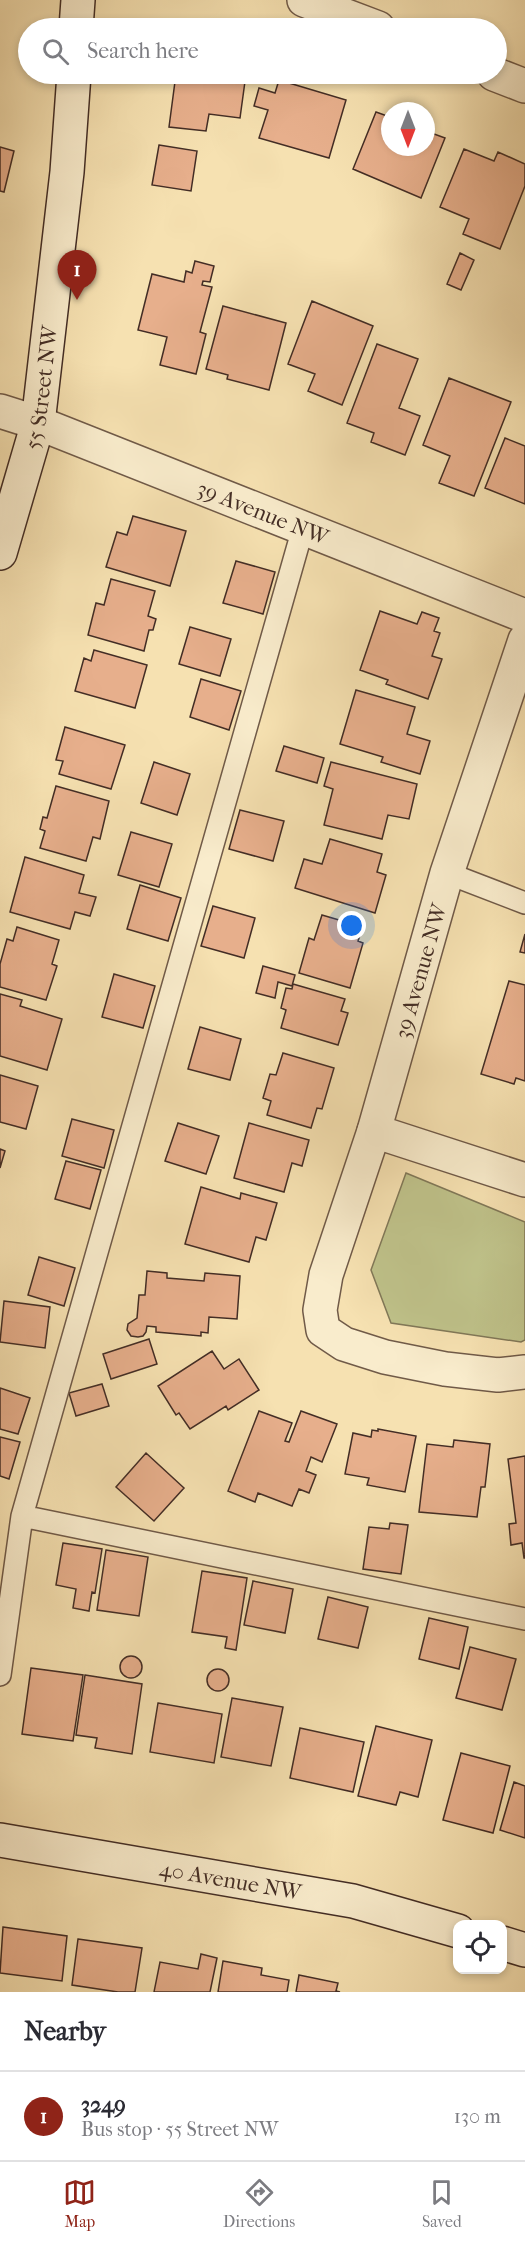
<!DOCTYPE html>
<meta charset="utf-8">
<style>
:root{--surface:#fff;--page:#f2f2f3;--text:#2b2b33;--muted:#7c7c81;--line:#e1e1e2;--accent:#8f2418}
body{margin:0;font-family:"IM FELL French Canon",serif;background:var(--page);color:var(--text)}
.controls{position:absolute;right:18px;bottom:18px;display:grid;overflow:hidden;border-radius:12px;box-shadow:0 3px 9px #0003}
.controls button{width:54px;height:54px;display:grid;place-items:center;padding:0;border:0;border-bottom:2px solid var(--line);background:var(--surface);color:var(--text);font:30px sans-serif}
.compass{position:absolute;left:381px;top:102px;width:54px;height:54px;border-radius:50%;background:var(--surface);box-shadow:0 3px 9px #0003;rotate:180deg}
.you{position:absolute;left:352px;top:926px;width:21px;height:21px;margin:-15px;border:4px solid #fff;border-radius:50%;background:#1a73e8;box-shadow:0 0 0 9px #1a73e833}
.badge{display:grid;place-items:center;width:39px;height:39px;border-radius:50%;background:var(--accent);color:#fff;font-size:20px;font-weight:700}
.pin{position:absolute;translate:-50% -50px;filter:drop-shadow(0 2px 3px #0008)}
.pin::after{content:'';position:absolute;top:32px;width:21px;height:18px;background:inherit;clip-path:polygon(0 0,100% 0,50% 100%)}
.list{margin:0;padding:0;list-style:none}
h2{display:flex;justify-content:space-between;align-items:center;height:78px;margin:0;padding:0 24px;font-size:26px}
h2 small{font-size:20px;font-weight:400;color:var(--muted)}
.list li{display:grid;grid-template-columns:39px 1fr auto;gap:18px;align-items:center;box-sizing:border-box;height:90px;padding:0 24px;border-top:2px solid var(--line)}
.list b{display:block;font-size:22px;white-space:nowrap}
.list p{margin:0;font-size:20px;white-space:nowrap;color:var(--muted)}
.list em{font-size:20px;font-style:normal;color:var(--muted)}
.icon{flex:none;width:33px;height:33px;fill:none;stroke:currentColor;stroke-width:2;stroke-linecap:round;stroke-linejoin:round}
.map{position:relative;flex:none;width:525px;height:1992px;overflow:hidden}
.search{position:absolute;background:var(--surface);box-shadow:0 3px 9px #0003;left:18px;right:18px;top:18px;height:66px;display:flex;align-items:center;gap:15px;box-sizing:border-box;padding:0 21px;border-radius:33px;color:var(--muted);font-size:22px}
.sheet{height:168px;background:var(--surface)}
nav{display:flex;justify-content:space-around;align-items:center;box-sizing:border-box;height:84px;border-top:2px solid var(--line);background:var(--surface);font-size:16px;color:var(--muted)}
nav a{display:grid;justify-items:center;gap:3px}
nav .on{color:var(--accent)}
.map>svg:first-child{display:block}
.green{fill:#bfc28a;stroke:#817858;stroke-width:1.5}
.building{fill:#e7af8c;stroke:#432d25;stroke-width:1.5}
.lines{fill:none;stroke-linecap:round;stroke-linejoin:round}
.lane-casing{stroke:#705a48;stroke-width:24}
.street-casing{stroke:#705a48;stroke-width:36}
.secondary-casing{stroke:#432d25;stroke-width:36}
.lane{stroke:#f9eccc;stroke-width:21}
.street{stroke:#f9eccc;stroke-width:33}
.secondary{stroke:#f9eccc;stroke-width:33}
.labels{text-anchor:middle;stroke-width:4.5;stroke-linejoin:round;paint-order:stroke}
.street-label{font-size:22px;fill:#432d25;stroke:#f9eccc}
</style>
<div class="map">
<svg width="525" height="1992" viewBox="0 0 525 1992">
<rect width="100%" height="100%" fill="#f6e1b1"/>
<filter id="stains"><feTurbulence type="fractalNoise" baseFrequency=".00333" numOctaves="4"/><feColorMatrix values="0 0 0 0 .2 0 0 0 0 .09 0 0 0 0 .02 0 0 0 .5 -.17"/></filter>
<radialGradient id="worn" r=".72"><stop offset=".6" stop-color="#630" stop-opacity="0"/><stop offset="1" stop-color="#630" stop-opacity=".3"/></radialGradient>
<path class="green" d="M406,1173L525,1222V1340L521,1342L391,1323L371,1270Z"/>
<path class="building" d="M176,74H246L240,118L209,114L206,131L169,127Z
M279,80L346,100L329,158L259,138L268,110L254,106L259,88L275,93Z
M376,112L390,117V147H426V131L445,138L421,198L353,169Z
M159,145L197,151L191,191L152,185Z
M0,147L14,151L4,192L0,191Z
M464,149L494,161L498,152L525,164V186L500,249L463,234L469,219L440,207Z
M460,253L474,260L461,290L447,284Z
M195,261L214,266L210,282L203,281L202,285L212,287L200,332L206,334L196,374L160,365L167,337L138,330L152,274L184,282L186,271L192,273Z
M312,301L373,326L342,405L308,391L315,374L288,364Z
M223,306L286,323L269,390L227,379L228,375L206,369Z
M377,344L418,359L399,408L420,416L405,455L371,442L374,433L347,423Z
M449,378L511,402L474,496L439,483L450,456L423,445Z
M505,438L525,446V504L485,488Z
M133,516L186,531L170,586L106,567L117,532L127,535Z
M236,561L275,572L263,614L223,603Z
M111,579L155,591L148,616L156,619L153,630H149L144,651L88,635L96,603L104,605Z
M380,611L417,624L422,612L439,618L434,631L440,633L432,656L442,659L428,699L386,684L388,680L360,670Z
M190,627L231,639L220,676L179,664Z
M94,650L147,665L135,708L75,691L84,658L91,661Z
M201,679L241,691L229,730L190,717Z
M356,690L415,707L407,734L430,741L420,774L381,762L383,757L340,744Z
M65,727L125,745L111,789L59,774L63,761L56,760Z
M284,746L324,758L317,783L276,771Z
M154,762L190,774L177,815L141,803Z
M331,762L417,784L409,819L388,815L382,839L324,825L333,789L324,786Z
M56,786L109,801L100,839L93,837L86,861L40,848L45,831L40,829L43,817L47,818Z
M240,810L284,821L273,861L229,849Z
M131,832L172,844L159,887L118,875Z
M330,839L382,854L377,872L386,875L375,913L295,888L304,859L322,864Z
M25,857L84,875L79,893L96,897L90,916L75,912L70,929L10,912Z
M140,885L181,898L168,941L127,929Z
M213,906L255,918L244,958L201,946Z
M322,915L363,927L358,941L363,943L350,988L299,973L309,938L314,940Z
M17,927L59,940L52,964L57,966L46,1000L0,987V964L7,939L13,941Z
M525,934V953L520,952Z
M263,966L295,975L292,986L278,982L275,998L256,993Z
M114,974L155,986L143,1028L102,1017Z
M509,981L525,985V1081L516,1078L514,1084L481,1074Z
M293,984L345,999L341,1011L348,1013L338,1045L281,1028L286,1010L281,1008L286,988L292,989Z
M0,994L22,1000L20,1006L62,1019L47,1070L0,1056Z
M200,1027L241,1039L230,1080L188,1069Z
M283,1053L334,1068L322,1109L317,1108L311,1128L267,1115L271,1101L263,1098L270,1074L276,1075Z
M0,1075L38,1086L26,1129L0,1122Z
M72,1119L114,1130L104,1168L62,1156Z
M178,1123L219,1136L206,1174L165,1161Z
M249,1123L309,1140L302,1166L292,1163L284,1192L234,1178Z
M0,1149L5,1151L0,1168Z
M66,1161L101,1170L90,1209L55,1199Z
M201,1187L240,1199L241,1193L277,1203L266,1240L256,1237L249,1262L185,1244Z
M39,1257L75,1268L64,1306L28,1295Z
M147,1271L167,1273V1278L204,1281L205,1273L240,1276L237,1319L209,1317L208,1333L201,1332V1336L156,1332V1327L147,1326L146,1332L143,1336L138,1337L131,1336L127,1330L128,1324L137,1318L139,1295H145Z
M4,1301L50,1307L45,1348L0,1342Z
M149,1339L157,1364L111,1379L103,1354Z
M212,1351L224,1369L239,1359L259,1390L228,1410L226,1406L190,1429L179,1413L176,1415L158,1386Z
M102,1384L109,1406L76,1416L69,1393Z
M0,1388L30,1398L18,1434L0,1429Z
M259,1411L292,1423L285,1441L289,1442L301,1411L337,1424L322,1462L311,1457L306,1471L316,1475L309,1493L299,1489L292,1506L258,1493L255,1502L228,1491Z
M378,1429L416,1436L405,1492L367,1485L369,1478L345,1474L353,1433L371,1437L372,1430L378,1431Z
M0,1437L20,1442L9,1479L0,1476Z
M454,1440L490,1444L485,1487H481L477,1517L419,1512L427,1444L453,1447Z
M146,1453L184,1488L154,1521L116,1487Z
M525,1456V1558H524L522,1543L511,1545L509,1524L516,1523L508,1459Z
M390,1523L408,1525L401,1574L363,1569L369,1527L389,1529Z
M63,1543L102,1549L95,1593L92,1592L89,1611L73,1608L76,1589L56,1585Z
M106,1550L148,1557L139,1616L97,1610Z
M202,1571L247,1578L236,1650L225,1648L227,1637L192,1632Z
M253,1581L293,1589L285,1633L244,1625Z
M328,1597L368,1607L358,1648L318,1639Z
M429,1618L468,1627L459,1669L419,1659Z
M470,1647L516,1659L502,1710L456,1698Z
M120 1667a11 11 0 1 1 22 0a11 11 0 1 1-22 0Z
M31,1668L83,1675L73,1741L22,1734Z
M207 1680a11 11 0 1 1 22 0a11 11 0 1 1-22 0Z
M85,1675L142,1684L132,1754L95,1748L97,1738L76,1735Z
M232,1698L283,1707L271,1766L221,1757Z
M158,1703L222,1714L214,1763L150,1752Z
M376,1726L432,1740L418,1797L400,1792L396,1805L358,1796Z
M300,1728L364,1742L353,1792L290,1778Z
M461,1753L510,1766L493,1833L443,1820Z
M514,1782L525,1786V1838L500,1830Z
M3,1927L67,1936L62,1981L0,1973Z
M78,1939L142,1948L135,1992H118L72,1985Z
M201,1954L217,1958L210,1992H154L160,1962L198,1969Z
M223,1961L262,1968L261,1975L289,1980L287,1992H218Z
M299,1975L338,1983L336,1991L340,1992H296Z"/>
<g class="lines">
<g class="lane-casing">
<path id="lane" d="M447,873L525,903
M22,1516L525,1619
M0,1675L22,1516L303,528"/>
</g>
<g class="street-casing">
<g id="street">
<path d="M304,0L378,28"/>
<path d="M494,74L525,86"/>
<path id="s1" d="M0,411L38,423L525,616"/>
<path d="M525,640L447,873L374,1131L326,1275L320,1310L323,1330L344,1344L385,1357L445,1369L498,1375L525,1372"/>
<path d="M374,1131L525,1180"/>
</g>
</g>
<g class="secondary-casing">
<g id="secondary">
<path d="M76,28L78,0"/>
<path id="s2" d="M0,553L38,423L67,172L74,74"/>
<path id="s3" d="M0,1840L353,1901L458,1931"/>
<path d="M502,1943L525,1950"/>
</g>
</g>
<use href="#lane" class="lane"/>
<use href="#street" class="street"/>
<use href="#secondary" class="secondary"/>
</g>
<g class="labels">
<g class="street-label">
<text dy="8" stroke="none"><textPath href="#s2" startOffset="171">55 Street NW</textPath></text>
<text dy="8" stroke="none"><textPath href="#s1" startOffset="282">39 Avenue NW</textPath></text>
<text transform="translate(420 971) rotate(-74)" y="8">39 Avenue NW</text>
<text dy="8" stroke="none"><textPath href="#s3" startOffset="234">40 Avenue NW</textPath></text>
</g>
</g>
<rect width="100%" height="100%" filter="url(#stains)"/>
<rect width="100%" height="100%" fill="url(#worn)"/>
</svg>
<div class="controls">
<button><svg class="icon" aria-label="locate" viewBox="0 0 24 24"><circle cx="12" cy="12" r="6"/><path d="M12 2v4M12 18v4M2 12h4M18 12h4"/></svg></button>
</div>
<svg class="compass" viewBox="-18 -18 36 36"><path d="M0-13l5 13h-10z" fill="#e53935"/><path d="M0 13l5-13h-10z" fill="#7c7c81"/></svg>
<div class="you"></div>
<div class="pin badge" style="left:77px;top:300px">1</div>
<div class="search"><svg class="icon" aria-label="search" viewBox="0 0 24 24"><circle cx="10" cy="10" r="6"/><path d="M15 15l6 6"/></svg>Search here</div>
</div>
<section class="sheet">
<h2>Nearby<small></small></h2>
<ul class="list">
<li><span class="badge">1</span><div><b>3249</b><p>Bus stop · 55 Street NW</p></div><em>130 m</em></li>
</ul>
</section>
<nav>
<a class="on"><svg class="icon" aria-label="map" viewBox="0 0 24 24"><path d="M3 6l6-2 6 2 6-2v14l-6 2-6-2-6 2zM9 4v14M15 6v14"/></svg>Map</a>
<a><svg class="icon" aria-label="directions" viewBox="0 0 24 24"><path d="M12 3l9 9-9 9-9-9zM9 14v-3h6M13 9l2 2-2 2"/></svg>Directions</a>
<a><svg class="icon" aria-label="saved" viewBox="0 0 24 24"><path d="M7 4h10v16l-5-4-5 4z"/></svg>Saved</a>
</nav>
